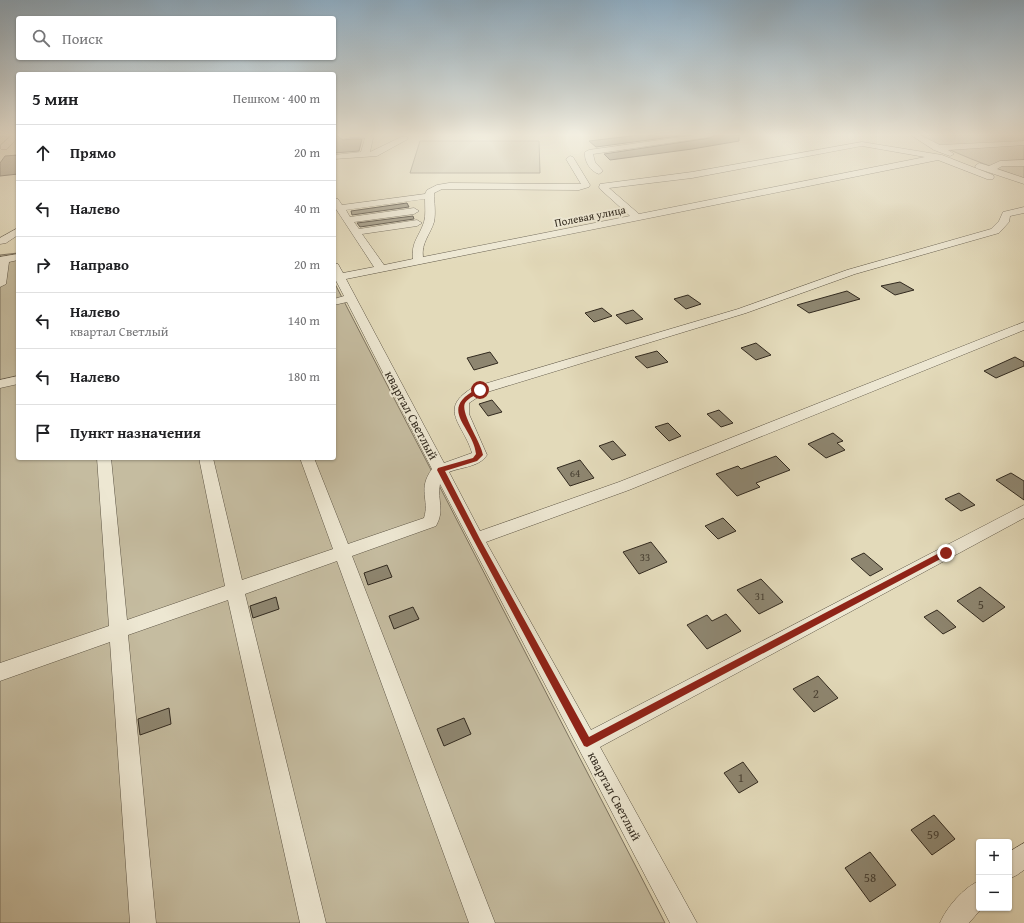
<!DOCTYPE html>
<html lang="ru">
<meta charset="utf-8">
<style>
:root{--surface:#fff;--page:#f6f6f6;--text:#202124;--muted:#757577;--line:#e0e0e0}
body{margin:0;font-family:"Gentium Book Plus",serif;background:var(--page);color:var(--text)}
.controls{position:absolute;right:12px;bottom:12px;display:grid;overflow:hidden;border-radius:4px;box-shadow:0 1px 3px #0004}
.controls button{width:36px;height:36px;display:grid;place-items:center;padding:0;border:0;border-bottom:1px solid var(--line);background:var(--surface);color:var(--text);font:20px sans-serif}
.stop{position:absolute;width:12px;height:12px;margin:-9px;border:3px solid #8f2418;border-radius:50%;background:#fff}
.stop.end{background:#8f2418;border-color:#fff;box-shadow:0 1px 4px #0008}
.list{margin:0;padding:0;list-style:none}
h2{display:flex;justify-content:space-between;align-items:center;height:52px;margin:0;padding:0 16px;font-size:17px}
h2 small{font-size:13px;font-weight:400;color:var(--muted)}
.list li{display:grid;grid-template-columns:26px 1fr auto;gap:12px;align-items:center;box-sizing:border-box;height:56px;padding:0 16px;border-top:1px solid var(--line)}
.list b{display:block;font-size:15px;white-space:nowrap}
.list p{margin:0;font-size:13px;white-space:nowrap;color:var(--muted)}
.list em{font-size:13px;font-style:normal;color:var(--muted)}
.icon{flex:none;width:22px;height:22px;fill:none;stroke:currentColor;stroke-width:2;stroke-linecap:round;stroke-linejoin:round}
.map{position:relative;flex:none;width:1024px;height:923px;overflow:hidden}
.search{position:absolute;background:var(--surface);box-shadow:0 1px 3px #0004;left:16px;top:16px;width:320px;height:44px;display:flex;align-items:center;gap:10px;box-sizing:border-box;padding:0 14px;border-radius:4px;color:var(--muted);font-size:15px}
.panel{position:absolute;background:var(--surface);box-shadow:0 1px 3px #0004;left:16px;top:72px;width:320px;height:388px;border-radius:4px}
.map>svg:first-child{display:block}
.green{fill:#c5bca0;stroke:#7c7360}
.building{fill:#8e8670;stroke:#322a1f}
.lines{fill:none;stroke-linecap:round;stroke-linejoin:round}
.minor-casing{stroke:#5e5646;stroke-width:1}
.minor{fill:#ede7d2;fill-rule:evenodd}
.route{fill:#8f2418}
.labels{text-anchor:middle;stroke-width:4;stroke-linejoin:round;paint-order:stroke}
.far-street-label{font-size:11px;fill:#322a1f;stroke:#ede7d2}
.number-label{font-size:11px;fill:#494133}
.street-label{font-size:13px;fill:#322a1f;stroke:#ede7d2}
.near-number-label{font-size:13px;fill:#494133}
</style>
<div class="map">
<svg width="1024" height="923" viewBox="0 0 1024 923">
<rect width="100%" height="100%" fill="#e3daba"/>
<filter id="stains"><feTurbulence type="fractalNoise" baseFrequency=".005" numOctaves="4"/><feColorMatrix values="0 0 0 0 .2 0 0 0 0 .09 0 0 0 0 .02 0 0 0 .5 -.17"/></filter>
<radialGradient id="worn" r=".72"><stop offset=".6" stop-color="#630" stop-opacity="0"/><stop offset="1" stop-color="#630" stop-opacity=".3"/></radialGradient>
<path class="green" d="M920,135H1024V178C988,166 953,153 920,135Z
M420,141H539L540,173H410Z
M18,253V458H334V282L665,923H0V255Z"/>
<path class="building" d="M639,135H686L596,147L589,141Z
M715,135H739V141L692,149L610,160L604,154L710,138Z
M334,136H338L343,140L352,139H362L359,151L334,153Z
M18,155V174L0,176V163L5,156Z
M407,203L409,207L352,215L351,211Z
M413,216L414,219L360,227L357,223Z
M900,282L914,290L895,295L881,286Z
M847,291L860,299L809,313L797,305Z
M688,295L701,304L686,309L674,299Z
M602,308L612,316L594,322L585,313Z
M633,310L643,319L626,324L616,315Z
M756,343L771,355L756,360L741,348Z
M657,351L668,362L647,368L635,357Z
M490,352L498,363L474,370L467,358Z
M1015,357L1024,362V366L996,378L984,371Z
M492,400L502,412L488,416L479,404Z
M719,410L733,423L721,427L707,414Z
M668,423L681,436L669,441L655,427Z
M833,433L843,441L837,443L845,450L826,458L808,444Z
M613,441L626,455L612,460L599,446Z
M776,456L790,470L756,483L760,487L737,496L716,474L738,466L741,469Z
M580,460L594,478L570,486L557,468Z
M1011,473L1024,481V500L996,480Z
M959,493L975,505L961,511L945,499Z
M723,518L736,531L718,539L705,526Z
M651,542L667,562L639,574L623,552Z
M864,553L883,569L870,576L851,559Z
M387,565L392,577L368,585L364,573Z
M761,579L783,602L759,614L737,590Z
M980,587L1005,607L983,622L957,601Z
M276,597L279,609L253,618L250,606Z
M413,607L419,619L394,629L389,616Z
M937,610L943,615L956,627L943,634L924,617Z
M726,614L741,631L707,649L687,625L707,615L712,621Z
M818,676L838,698L814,712L793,689Z
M169,708L171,724L140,735L138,719Z
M464,718L471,734L444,746L437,729Z
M743,762L758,782L739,793L724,773Z
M934,815L955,839L932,855L911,830Z
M870,852L896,885L870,902L845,868Z"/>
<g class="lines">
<g class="minor-casing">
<path id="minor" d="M12,135H18V137L7,149H1V145Z
M340,135H371L373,138L370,152L401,137H407L408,139L377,156L334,159V155L361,152L365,138L352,137L343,139L339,137Z
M695,135H714L710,137L593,154L595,162L603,171L599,174C590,171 584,161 585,152L589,150Z
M911,135H920L940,145L1024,141V145L948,150L954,154L950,156L934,150Z
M862,142L942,155L993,175L994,177L993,179H987L938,160L346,279L444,463L472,453C464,424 436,409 474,387L738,309L847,270L991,229L999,221L1003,212L1024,207V213L1010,216L1009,222L999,233L855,274L746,313L484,393L469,403V414L487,455C480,467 461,467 449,472L480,531L619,482L1024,322V330L629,490L486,542L591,730L1024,505V518L600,747L697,923H670L440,484C437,501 445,510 436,526L352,556L495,923H469L337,561L245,594L326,923H300L228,600L128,635L156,923H130L110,642L0,681V663L109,626L97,458H111L127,620L225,586L199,458H213L242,580L333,549L300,458H314L348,544L424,518C430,499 417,490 432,469L347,302L334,305V299L344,296L334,277V263L338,264L343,273L374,267L334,206V198L338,199L342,205L425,194L427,190L437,185L449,183L581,184L566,159L570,156L573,157L590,185L589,187L579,190L442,189L434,193C434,202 436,212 434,222C430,235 421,243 423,257L630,216L600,189L599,187L600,184L692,172ZM862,146L925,157L639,214L609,188L692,178ZM425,199C425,207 426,215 424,222C419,237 411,242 413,259L384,265L362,234L417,226L422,223L417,220L359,229L354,222L414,214L419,211L414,208L350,217L346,210Z
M1024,160V166H1002L997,169L1024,178V184L976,168L975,166L979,163L989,166L1000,161Z
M18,228V235L6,243L0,244V238Z
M18,254V260L9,262L6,284L0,287V257Z
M18,376V384L0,388V380Z
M1024,843V870L1017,875L1009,879V852Z
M979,881V908H982L969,923H940C946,908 964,887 979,881Z"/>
</g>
<use href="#minor" class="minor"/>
</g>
<linearGradient id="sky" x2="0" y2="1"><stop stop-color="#8eabc0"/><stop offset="0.51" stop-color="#f2eee0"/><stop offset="1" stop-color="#f2eee0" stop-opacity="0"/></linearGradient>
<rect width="1024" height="264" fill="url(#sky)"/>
<path class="route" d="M477,389L482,390C477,395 469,397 465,403C460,413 481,442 483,455L477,461L445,471L480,539L589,737L943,551H948L949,553L948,555L587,747L584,746L473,539L437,470L438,468L473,458L476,454C473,426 437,410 477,389Z"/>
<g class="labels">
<g class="far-street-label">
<text transform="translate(590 216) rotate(-11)" y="4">Полевая улица</text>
</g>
<g class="number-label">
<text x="575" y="477">64</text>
<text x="645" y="561">33</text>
<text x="760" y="600">31</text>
</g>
<g class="street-label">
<text transform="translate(412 415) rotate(62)" y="5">квартал Светлый</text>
<text transform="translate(615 796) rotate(62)" y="5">квартал Светлый</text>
</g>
<g class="near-number-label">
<text x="981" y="609">5</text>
<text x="816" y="698">2</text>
<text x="741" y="782">1</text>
<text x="933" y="839">59</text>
<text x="870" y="882">58</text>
</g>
</g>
<rect width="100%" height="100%" filter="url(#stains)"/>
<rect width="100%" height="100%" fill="url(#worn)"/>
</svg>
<div class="controls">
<button>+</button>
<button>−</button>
</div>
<div class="stop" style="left:480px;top:390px"></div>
<div class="stop end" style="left:946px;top:553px"></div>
<div class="search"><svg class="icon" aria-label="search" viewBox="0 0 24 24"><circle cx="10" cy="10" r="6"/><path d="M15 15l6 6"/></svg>Поиск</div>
<section class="panel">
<h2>5 мин<small>Пешком · 400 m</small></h2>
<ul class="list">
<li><svg class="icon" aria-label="ahead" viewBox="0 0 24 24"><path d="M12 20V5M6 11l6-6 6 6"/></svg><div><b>Прямо</b></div><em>20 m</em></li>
<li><svg class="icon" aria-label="left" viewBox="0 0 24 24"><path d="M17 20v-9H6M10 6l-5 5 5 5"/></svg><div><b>Налево</b></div><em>40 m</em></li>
<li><svg class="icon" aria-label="right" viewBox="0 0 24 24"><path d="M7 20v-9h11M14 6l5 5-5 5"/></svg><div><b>Направо</b></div><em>20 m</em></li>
<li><svg class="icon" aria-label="left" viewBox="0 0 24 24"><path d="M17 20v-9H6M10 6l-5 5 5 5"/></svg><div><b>Налево</b><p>квартал Светлый</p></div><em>140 m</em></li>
<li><svg class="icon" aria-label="left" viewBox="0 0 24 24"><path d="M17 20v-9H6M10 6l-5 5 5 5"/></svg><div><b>Налево</b></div><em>180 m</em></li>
<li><svg class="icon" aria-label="arrive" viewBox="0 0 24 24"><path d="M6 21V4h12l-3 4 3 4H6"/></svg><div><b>Пункт назначения</b></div></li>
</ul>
</section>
</div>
